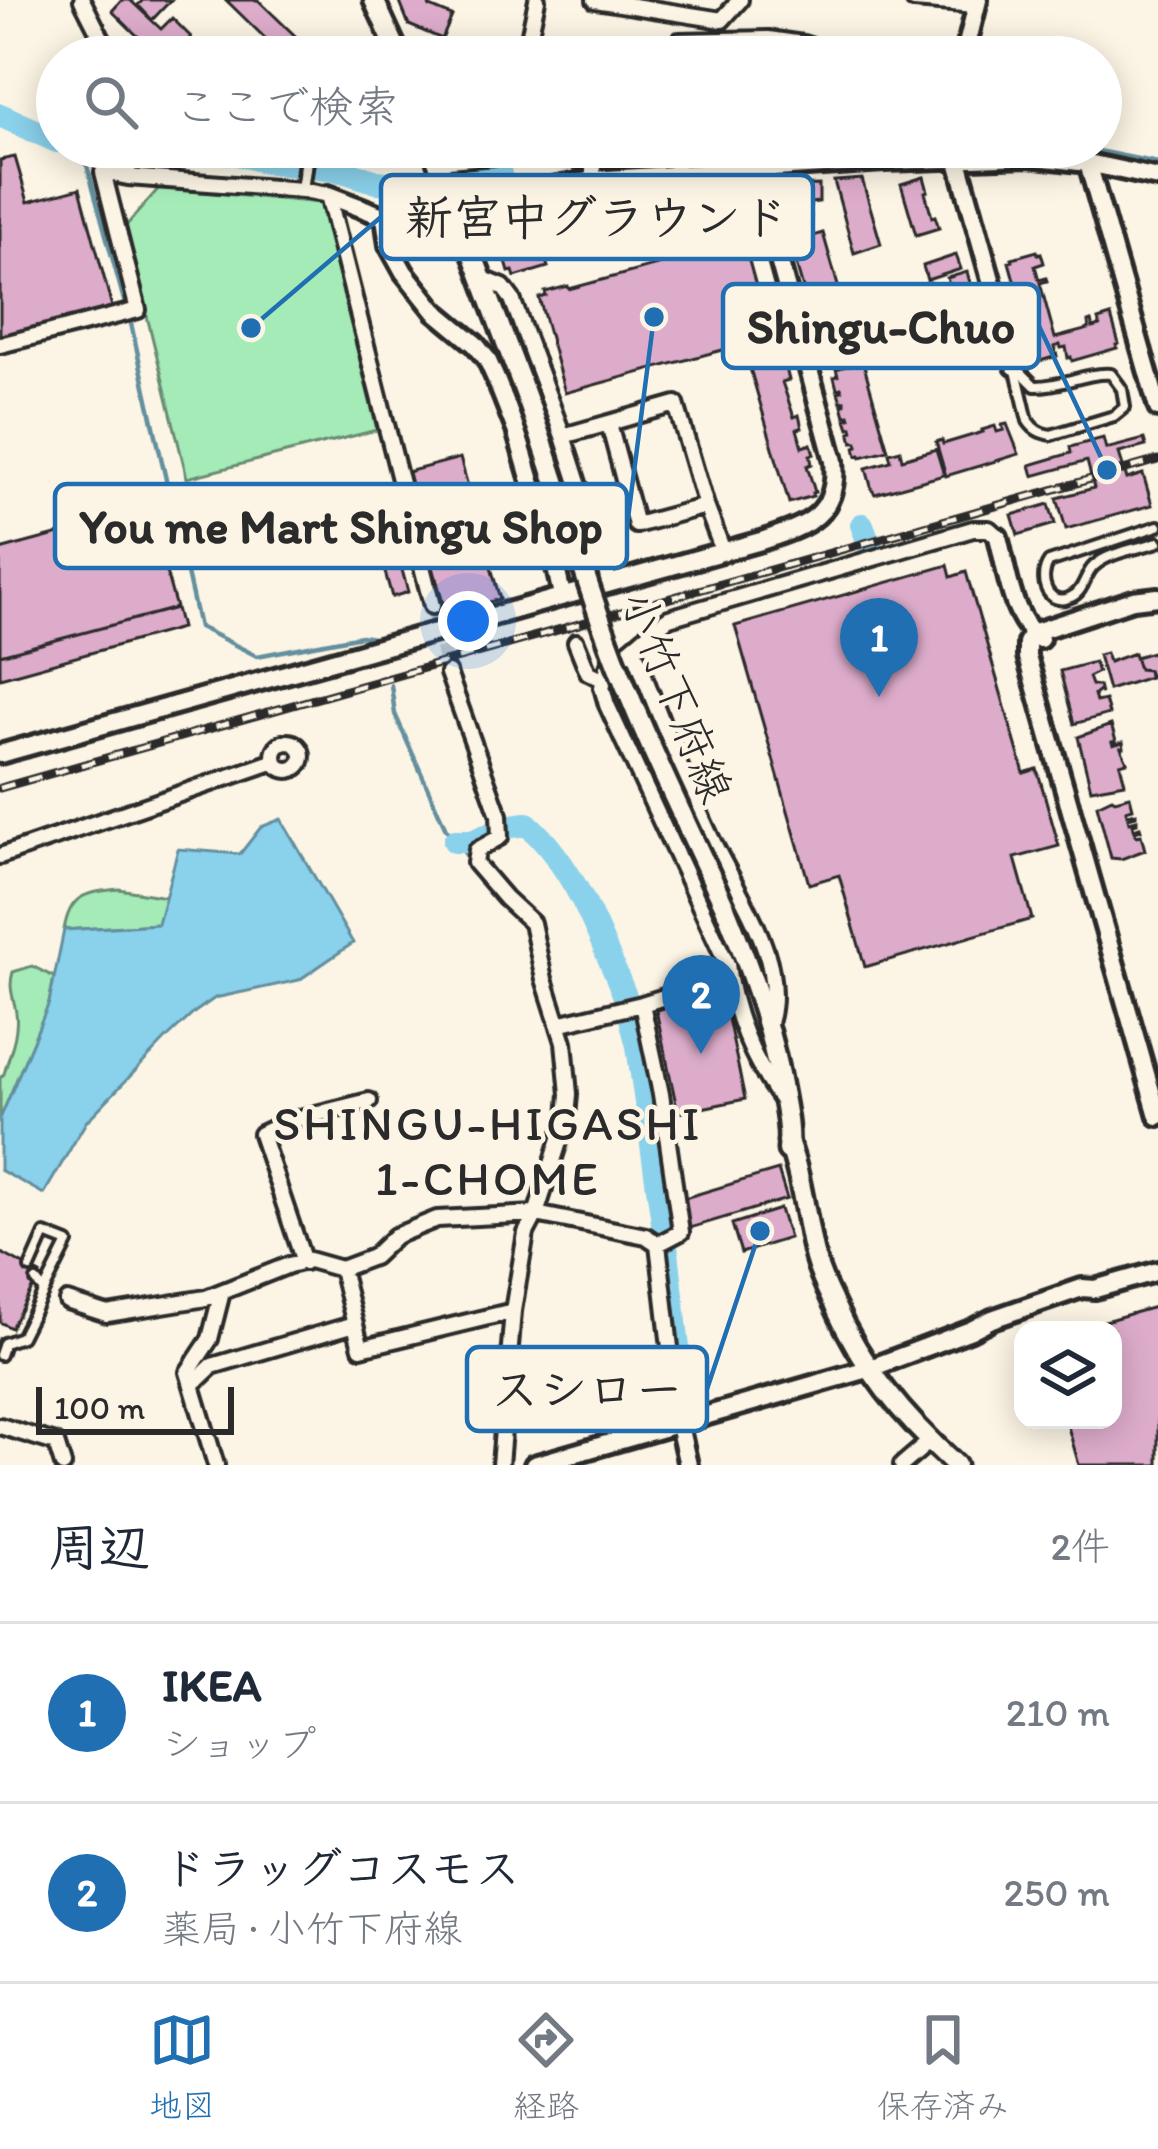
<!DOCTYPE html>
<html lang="ja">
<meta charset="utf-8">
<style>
:root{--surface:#fff;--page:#f2f2f3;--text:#1f2937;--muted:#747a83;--line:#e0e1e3;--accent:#1f6fb2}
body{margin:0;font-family:Itim,"Klee One",sans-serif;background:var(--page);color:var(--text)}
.controls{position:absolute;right:36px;bottom:36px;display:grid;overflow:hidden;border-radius:24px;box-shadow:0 6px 30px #0003}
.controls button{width:108px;height:108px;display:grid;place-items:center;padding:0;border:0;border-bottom:3px solid var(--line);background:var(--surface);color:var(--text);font:60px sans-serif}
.scale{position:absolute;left:36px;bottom:30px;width:198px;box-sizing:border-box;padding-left:12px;border:6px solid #2b2b2b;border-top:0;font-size:33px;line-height:42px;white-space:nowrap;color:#2b2b2b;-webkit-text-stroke:9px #fcf5e5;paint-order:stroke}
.you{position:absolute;left:468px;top:621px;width:42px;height:42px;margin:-30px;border:9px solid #fff;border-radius:50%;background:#1a73e8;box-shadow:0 0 0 18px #1a73e833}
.badge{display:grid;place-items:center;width:78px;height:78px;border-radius:50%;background:var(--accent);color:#fff;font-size:39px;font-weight:700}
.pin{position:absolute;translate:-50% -99px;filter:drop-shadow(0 3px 6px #0008)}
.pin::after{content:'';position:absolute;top:63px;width:42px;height:36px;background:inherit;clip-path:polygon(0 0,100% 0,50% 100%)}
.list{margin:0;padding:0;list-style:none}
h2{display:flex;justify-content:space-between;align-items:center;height:156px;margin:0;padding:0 48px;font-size:51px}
h2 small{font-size:39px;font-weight:400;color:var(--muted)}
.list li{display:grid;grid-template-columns:78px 1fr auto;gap:36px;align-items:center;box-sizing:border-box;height:180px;padding:0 48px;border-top:3px solid var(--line)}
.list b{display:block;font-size:45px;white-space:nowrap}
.list p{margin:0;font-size:39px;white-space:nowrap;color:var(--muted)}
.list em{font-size:39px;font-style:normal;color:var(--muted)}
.icon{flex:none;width:66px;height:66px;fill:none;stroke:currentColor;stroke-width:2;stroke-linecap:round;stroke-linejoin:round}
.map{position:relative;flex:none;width:1158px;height:1465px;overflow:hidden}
.search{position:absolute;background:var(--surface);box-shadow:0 6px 30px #0003;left:36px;right:36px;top:36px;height:132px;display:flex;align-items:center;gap:30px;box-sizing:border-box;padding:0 42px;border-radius:66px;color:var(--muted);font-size:45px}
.sheet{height:516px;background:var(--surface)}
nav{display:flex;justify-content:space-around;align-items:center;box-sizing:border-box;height:168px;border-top:3px solid var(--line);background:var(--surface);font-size:33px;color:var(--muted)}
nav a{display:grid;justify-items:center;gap:6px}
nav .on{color:var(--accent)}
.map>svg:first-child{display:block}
.green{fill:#a4ebb8;stroke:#688b72;stroke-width:3}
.water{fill:#8ad1eb;stroke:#648f9e;stroke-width:3}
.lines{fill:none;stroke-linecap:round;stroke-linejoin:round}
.stream{stroke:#648f9e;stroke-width:4.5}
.river{stroke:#8ad1eb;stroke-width:24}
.building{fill:#ddaccb;stroke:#2b2b2b;stroke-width:3}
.minor-tunnel{stroke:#d2cdc0;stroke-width:14;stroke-dasharray:14 7;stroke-linecap:butt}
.service-casing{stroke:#2b2b2b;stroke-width:16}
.pedestrian-casing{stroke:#2b2b2b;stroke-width:20}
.minor-casing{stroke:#2b2b2b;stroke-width:22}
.tertiary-casing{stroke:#2b2b2b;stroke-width:26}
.secondary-casing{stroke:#2b2b2b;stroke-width:27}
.service{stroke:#fcf5e5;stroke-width:8}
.pedestrian{stroke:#fcf5e5;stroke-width:10}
.minor{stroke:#fcf5e5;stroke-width:14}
.tertiary{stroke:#fcf5e5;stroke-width:16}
.secondary{stroke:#fcf5e5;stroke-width:18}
.rail-casing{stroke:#2b2b2b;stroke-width:9}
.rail{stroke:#fcf5e5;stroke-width:4.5;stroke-dasharray:14;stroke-linecap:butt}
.secondary-bridge-casing{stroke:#2b2b2b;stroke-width:27;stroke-linecap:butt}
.secondary-bridge{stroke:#fcf5e5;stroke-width:18}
.labels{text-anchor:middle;stroke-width:9;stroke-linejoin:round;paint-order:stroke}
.street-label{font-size:45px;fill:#2b2b2b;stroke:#fcf5e5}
.neighbourhood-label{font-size:48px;letter-spacing:3px;fill:#2b2b2b;stroke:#fcf5e5}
.leader{fill:none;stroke:#1f6fb2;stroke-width:4.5}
.callout-dot{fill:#1f6fb2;stroke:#fcf5e5;stroke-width:4.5}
.callout{fill:#fcf5e5;stroke:#1f6fb2;stroke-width:4.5}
.callout-label{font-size:48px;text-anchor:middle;font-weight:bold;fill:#2b2b2b}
</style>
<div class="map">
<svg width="1158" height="1465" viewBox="0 0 1158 1465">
<rect width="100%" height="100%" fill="#fcf5e5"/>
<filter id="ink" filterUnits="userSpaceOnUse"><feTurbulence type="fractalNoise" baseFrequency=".00833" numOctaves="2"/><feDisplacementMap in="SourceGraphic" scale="24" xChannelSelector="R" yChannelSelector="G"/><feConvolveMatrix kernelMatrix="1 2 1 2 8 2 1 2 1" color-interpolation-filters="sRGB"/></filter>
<g filter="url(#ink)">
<path class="green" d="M159,188L321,203L377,430L187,478L125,227Z
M119,889L166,897L158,924L64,930C70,893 86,893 119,889Z
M32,966L54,977L49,1003L0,1119V1078L4,1074C9,1055 19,1033 16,1013C14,997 8,989 13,972Z"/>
<path class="water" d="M281,819L353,943L299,980L215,998L195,1012L168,1037L86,1122L44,1194L0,1170V1119L49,1003L64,930L158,924L178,849L240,854L261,827Z"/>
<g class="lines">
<path class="stream" d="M82,147L126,308
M1083,148L1158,163
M130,319L199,627L257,656L361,636L373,638
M391,685L395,714L446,829L466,855"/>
<path class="river" d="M0,115L57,141
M143,147L234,153L263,161L343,171L377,182L410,185L500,174
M862,525L872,551
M511,826L527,824C576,868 600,937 625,996
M455,841H471L494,833
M631,1019L638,1046L664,1229
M667,1252L685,1409"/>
</g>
<path class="building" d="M122,0H130L161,29L172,18L191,37L180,48L190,57H159L112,11Z
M143,0H171L152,20L138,5Z
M226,0H258L314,54L311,57H286L273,45L261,57H253L268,41Z
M399,0H427L430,7L452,16L442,39L409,25Z
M15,157L28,202L80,188L112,307L0,337V160Z
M924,177L928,191L925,192L932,217L935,216L939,228L916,235L901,184Z
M862,179L881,244L854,253L834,181Z
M819,185V202L810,203L811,218H784L783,206H789L788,186Z
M823,233L844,307L811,316L790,243Z
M743,239L770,337L565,393L539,298L546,296L545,292L568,286L569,289L661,264L659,260L682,254L683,258L727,246L726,244Z
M539,240L548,267L515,277L513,271L509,272L506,262L518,258L516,252L522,250L521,246Z
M1037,251L1038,254L1041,253L1044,263L1035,266L1039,280L1046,278L1047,281L1040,283L1055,338L1089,329L1088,322L1091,321L1093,328L1100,326L1098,320L1111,316L1119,344L1116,345L1117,348L1072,361L1071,357L1068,358L1066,347L1061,348L1060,345L1054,347L1057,356L1037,362L1009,262L1013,261L1012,258Z
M956,255L961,269L927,280L923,266Z
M967,272L973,293L957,298L956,294L952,295L947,278Z
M772,344L776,345L779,363L784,361L789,380L782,382L794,417L799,415L802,428L797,429L802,447L811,444L814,454L810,455L812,464L807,466L815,492L812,493L813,496L789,503L745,351Z
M857,354L859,363L863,362L888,450L861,457L860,455L857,456L855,447L858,446L857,442H853L850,432L853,431L852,427L849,428L846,419L850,418L849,415L845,416L842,405L845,404V401L841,402L838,392L842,391L841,388L837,389L834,377L838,376L836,369L853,364L851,356Z
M1007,424L1019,454L946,476L936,442L942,440L943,444L983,432L982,430L995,426L997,432L1004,430L1002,425Z
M1103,438L1106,449L1144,439L1146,446L1119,453L1127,479L1143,474L1152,505L1066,529L1057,498L1094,488L1087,461L1033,476L1030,465L1071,453L1070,447Z
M936,449L944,475L875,494L872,490L866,468L891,461L889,453L900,450L902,459Z
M460,458L500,599L446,614L407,472Z
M1049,504L1055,524L1018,535L1012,515Z
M149,510L176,608L0,655V550Z
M388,518L408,592L392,597L371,522Z
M948,565L951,577L966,572L1024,773L1037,769L1059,846L1015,858L1032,919L865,967L839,875L809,884L735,626Z
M176,608L181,628L0,678V655Z
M1156,651L1158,673L1149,676L1148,670L1139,669L1135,657Z
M1106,653L1109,662L1134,653L1139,669L1148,670L1150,677L1108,690L1098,655Z
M1094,662L1098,672L1088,677L1091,685L1099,686L1101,694L1099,691L1094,695L1096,702L1105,700L1109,714L1074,724L1060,671Z
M1111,725L1116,741L1112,742L1113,745L1123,742L1124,748H1121L1127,762L1120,764L1125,783L1091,789L1078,737Z
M1130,796L1133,808L1126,810L1127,815L1136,813V816L1128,818L1129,822L1137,820V823L1133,824L1134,829L1140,827L1141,830L1135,832L1136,836L1141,835L1145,850L1121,859L1111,858L1097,805L1112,798L1115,800Z
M723,995L745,1099L678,1113L656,1010Z
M778,1170L787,1199L690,1228L681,1199Z
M780,1209L789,1238L741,1253L732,1224Z
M0,1252L40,1274L11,1328L0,1322Z
M1158,1306V1465H1079L1066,1420H1113V1330H1073Z"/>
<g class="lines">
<path class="minor-tunnel" d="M432,606L448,673"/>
<g class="service-casing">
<path id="service" d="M1015,366L1035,386C1061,387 1085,372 1111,374L1122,389L1125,407L1114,416L1051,435C1040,433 1034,430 1028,421Z
M1158,526L1049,562C1037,579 1048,608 1071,597C1084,592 1084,575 1094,566C1109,552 1138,549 1158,542
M30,1268L45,1234L68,1243L44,1291
M0,1355L4,1343L21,1337L44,1291L36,1281"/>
</g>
<g class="pedestrian-casing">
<path id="pedestrian" d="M302,190L308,147"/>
</g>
<g class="minor-casing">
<path id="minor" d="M82,0L111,57
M595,0L722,20L740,0
M914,0L976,5
M525,57L537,0
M672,57L671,49L679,41L768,39L803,44L843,57
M128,147V177
M677,147V176
M437,161L506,155L593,160V180
M481,278L503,287L512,299L563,436L610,583
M0,345L138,310L103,172L128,177L302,190L328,195L432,606
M806,353L997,300
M609,424L636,525L706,506
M563,436L676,404L706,506L723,551
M576,642L588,672L604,680
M634,649C658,713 682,776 711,838C730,878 764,929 771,972C774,992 774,1008 768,1027
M448,673L499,815L500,837L477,850L475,863L505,898L532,923L544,979L564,1042L569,1094L567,1117L536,1214L526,1233L513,1311L500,1465
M274 756a14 14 0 1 1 28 0a14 14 0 1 1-28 0Z
M0,856L275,761
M642,1004L661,1094L681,1232L658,1244
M558,1024L642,1004L728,977
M782,1101C753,1062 732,1012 727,964L607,705L602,687L609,664C632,651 647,632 669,618L973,529H989L998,537
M304,1262L261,1134L288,1121L369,1101
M341,1269L361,1348L513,1311
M67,1301L107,1314L206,1298L289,1265L309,1260L341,1269L373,1257L395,1236L437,1219L536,1214L646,1236L658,1244L679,1425
M192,1385L212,1366L355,1324
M0,1426L56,1443L63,1465
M216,1465L188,1372L210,1339L222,1292
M902,1465L930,1441"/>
</g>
<g class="tertiary-casing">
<path id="tertiary" d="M964,57L978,0
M957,148V157L1015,366
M1088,163L1158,408
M328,195L385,217L421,222L532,192L593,180L884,161L1029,156L1088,163L1158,178
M385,217L389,245L404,272L435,311L475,344L487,359L496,379L516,430L554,559L562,595
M998,537C1007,570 1011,618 1040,639
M1032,633L1027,643V657L1158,1116
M1032,633L1133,600L1158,597
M0,754L761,541C806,526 839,516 834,461L754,169
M679,1425L688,1465
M534,1465L868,1369L971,1330L992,1319L1082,1288L1095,1289L1158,1271"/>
</g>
<g class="secondary-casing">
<path id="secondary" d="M374,0L400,57
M432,147L516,369
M725,907C749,966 770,1023 781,1085C785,1107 790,1129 788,1150
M788,1141C801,1176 805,1213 813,1250C817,1268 825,1286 833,1302C862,1368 903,1417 956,1465"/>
</g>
<use href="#service" class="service"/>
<use href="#pedestrian" class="pedestrian"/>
<use href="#minor" class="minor"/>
<use href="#tertiary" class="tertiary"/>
<use href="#secondary" class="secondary"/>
<g class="rail-casing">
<path id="rail" d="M0,788L1158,460"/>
</g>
<use href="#rail" class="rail"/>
<g class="secondary-bridge-casing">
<path id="secondary-bridge" d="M516,369C550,455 573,544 604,630C638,725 683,816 725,907"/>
</g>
<use href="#secondary-bridge" class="secondary-bridge"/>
</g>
</g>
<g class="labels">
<g class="street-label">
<text transform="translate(677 696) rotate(68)" y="16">小竹下府線</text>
</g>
<g class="neighbourhood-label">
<text x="488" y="1140">SHINGU-HIGASHI<tspan x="488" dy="55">1-CHOME</tspan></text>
</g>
</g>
<path class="leader" d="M251 328L381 217M1107 470L1039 326M654 317L627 526M760 1231L707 1389"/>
<g class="callout-dot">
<circle cx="251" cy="328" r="12"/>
<circle cx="1107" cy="470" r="12"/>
<circle cx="654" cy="317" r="12"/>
<circle cx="760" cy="1231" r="12"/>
</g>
<g class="callout">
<rect x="381" y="175" width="432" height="84" rx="12"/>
<rect x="723" y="284" width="316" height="84" rx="12"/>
<rect x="55" y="484" width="572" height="84" rx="12"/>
<rect x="467" y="1347" width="240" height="84" rx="12"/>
</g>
<g class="callout-label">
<text x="597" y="234">新宮中グラウンド</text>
<text x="881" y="343">Shingu-Chuo</text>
<text x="341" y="543">You me Mart Shingu Shop</text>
<text x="587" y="1406">スシロー</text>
</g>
</svg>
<div class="controls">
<button><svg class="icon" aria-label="layers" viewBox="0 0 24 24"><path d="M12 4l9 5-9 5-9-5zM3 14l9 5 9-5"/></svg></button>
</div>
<div class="scale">100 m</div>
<div class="you"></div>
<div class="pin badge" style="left:879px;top:697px">1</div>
<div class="pin badge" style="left:701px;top:1054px">2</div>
<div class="search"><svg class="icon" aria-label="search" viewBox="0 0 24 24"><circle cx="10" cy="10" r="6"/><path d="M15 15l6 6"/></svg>ここで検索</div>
</div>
<section class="sheet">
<h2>周辺<small>2件</small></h2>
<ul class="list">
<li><span class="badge">1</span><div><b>IKEA</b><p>ショップ</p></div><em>210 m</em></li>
<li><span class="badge">2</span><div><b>ドラッグコスモス</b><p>薬局 · 小竹下府線</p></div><em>250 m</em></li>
</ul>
</section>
<nav>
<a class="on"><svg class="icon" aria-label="map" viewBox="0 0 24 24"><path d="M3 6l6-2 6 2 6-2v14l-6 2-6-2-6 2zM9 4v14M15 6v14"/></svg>地図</a>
<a><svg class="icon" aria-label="directions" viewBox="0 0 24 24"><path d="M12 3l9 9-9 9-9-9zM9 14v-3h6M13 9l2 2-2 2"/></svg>経路</a>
<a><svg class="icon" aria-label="saved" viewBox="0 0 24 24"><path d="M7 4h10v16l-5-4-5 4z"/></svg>保存済み</a>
</nav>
